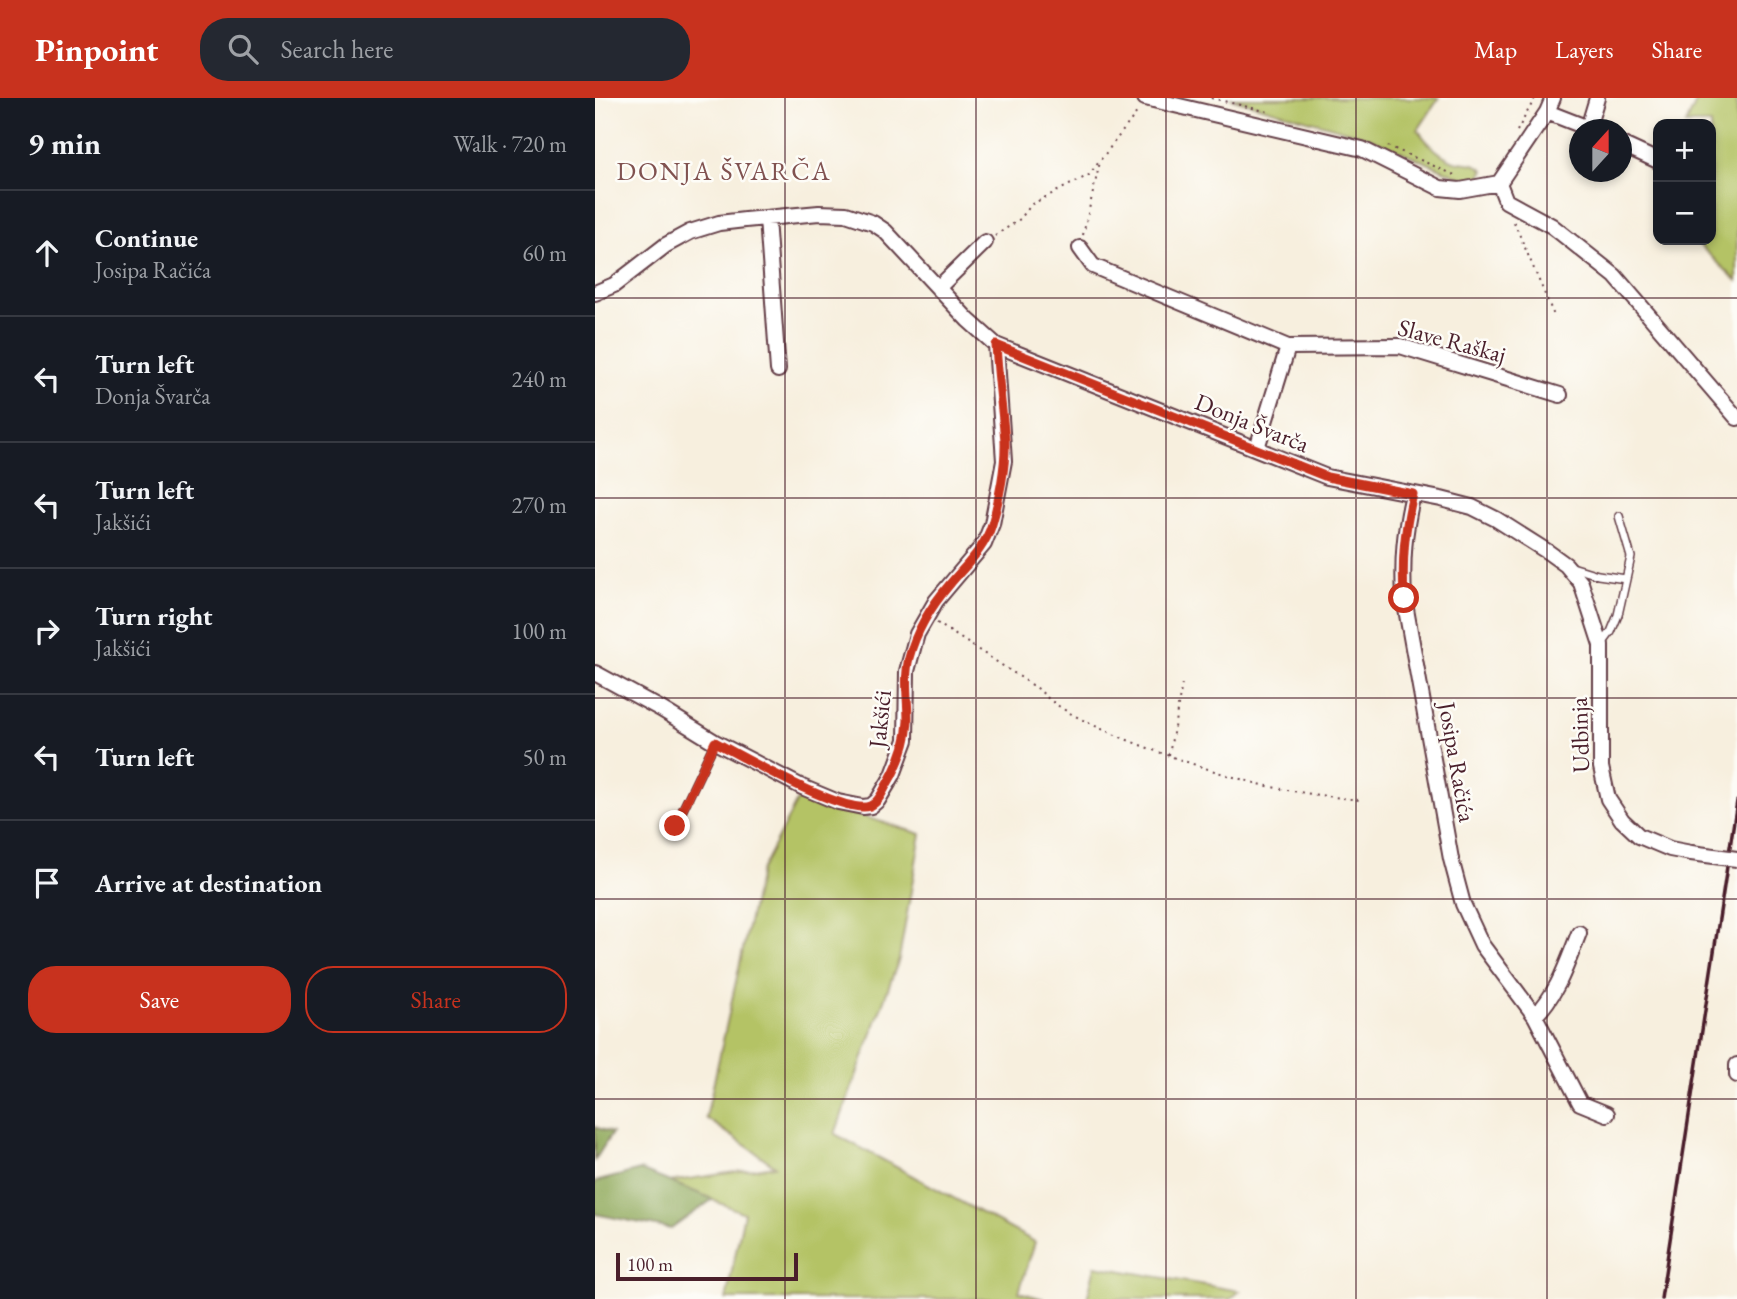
<!DOCTYPE html>
<meta charset="utf-8">
<style>
:root{--surface:#171b24;--page:#242831;--text:#f1f3f6;--muted:#9ea1a6;--line:#363941;--accent:#c8321e}
body{margin:0;font-family:"EB Garamond",serif;background:var(--page);color:var(--text)}
.controls{position:absolute;right:21px;top:21px;display:grid;overflow:hidden;border-radius:14px;box-shadow:0 4px 10px #0003}
.controls button{width:63px;height:63px;display:grid;place-items:center;padding:0;border:0;border-bottom:2px solid var(--line);background:var(--surface);color:var(--text);font:35px sans-serif}
.compass{position:absolute;left:974px;top:21px;width:63px;height:63px;border-radius:50%;background:var(--surface);box-shadow:0 4px 10px #0003;rotate:21deg}
.scale{position:absolute;left:21px;bottom:18px;width:182px;box-sizing:border-box;padding-left:7px;border:4px solid #4a1f2b;border-top:0;font-size:19px;line-height:24px;white-space:nowrap;color:#4a1f2b;-webkit-text-stroke:5px #fdfcf7;paint-order:stroke}
.stop{position:absolute;width:21px;height:21px;margin:-16px;border:5px solid #c8321e;border-radius:50%;background:#fff}
.stop.end{background:#c8321e;border-color:#fff;box-shadow:0 2px 7px #0008}
.list{margin:0;padding:0;list-style:none}
h2{display:flex;justify-content:space-between;align-items:center;height:91px;margin:0;padding:0 28px;font-size:30px}
h2 small{font-size:23px;font-weight:400;color:var(--muted)}
.list li{display:grid;grid-template-columns:46px 1fr auto;gap:21px;align-items:center;box-sizing:border-box;height:126px;padding:0 28px;border-top:2px solid var(--line)}
.list b{display:block;font-size:26px;white-space:nowrap}
.list p{margin:0;font-size:23px;white-space:nowrap;color:var(--muted)}
.list em{font-size:23px;font-style:normal;color:var(--muted)}
.actions{display:flex;gap:14px;padding:21px 28px}
.actions a{flex:1;padding:16px 0;border:2px solid var(--accent);border-radius:28px;text-align:center;font-size:24px;color:var(--accent)}
.actions .main{background:var(--accent);color:#fff}
.icon{flex:none;width:38px;height:38px;fill:none;stroke:currentColor;stroke-width:2;stroke-linecap:round;stroke-linejoin:round}
.map{position:relative;flex:none;width:1142px;height:1201px;overflow:hidden}
header{display:flex;align-items:center;gap:42px;box-sizing:border-box;height:98px;padding:0 35px;background:var(--accent);color:#fff}
header strong{font-size:33px}
nav{display:flex;gap:38px;margin-inline-start:auto;font-size:24px}
.search{width:490px;height:63px;background:var(--page);display:flex;align-items:center;gap:18px;box-sizing:border-box;padding:0 24px;border-radius:28px;color:var(--muted);font-size:26px}
main{display:flex}
aside{flex:1;background:var(--surface)}
.map>svg:first-child{display:block}
.green{fill:#b4c365;stroke:#7f7148;stroke-width:2}
.forest{fill:#8fa95a;stroke:#6c6442;stroke-width:2}
.lines{fill:none;stroke-linecap:round;stroke-linejoin:round}
.service-casing{stroke:#643e46;stroke-width:10}
.minor-casing{stroke:#643e46;stroke-width:18}
.path{stroke:#643e46;stroke-width:2;stroke-dasharray:2 5;stroke-linecap:butt}
.service{stroke:#fff;stroke-width:7}
.minor{stroke:#fff;stroke-width:14}
.rail{stroke:#4a1f2b;stroke-width:3.5}
.minor-bridge-casing{stroke:#643e46;stroke-width:18;stroke-linecap:butt}
.minor-bridge{stroke:#fff;stroke-width:14}
.route{stroke:#c8321e;stroke-width:9}
.grid{fill:none;stroke:#4a1f2b;stroke-width:2;stroke-opacity:0.55}
.labels{text-anchor:middle;stroke-width:5;stroke-linejoin:round;paint-order:stroke}
.street-label{font-size:24px;fill:#4a1f2b;stroke:#fdfcf7}
.neighbourhood-label{font-size:26px;letter-spacing:2px;fill:#815250;stroke:#fdfcf7}
</style>
<header>
<strong>Pinpoint</strong>
<div class="search"><svg class="icon" aria-label="search" viewBox="0 0 24 24"><circle cx="10" cy="10" r="6"/><path d="M15 15l6 6"/></svg>Search here</div>
<nav><a>Map</a><a>Layers</a><a>Share</a></nav>
</header>
<main>
<aside>
<h2>9 min<small>Walk · 720 m</small></h2>
<ul class="list">
<li><svg class="icon" aria-label="ahead" viewBox="0 0 24 24"><path d="M12 20V5M6 11l6-6 6 6"/></svg><div><b>Continue</b><p>Josipa Račića</p></div><em>60 m</em></li>
<li><svg class="icon" aria-label="left" viewBox="0 0 24 24"><path d="M17 20v-9H6M10 6l-5 5 5 5"/></svg><div><b>Turn left</b><p>Donja Švarča</p></div><em>240 m</em></li>
<li><svg class="icon" aria-label="left" viewBox="0 0 24 24"><path d="M17 20v-9H6M10 6l-5 5 5 5"/></svg><div><b>Turn left</b><p>Jakšići</p></div><em>270 m</em></li>
<li><svg class="icon" aria-label="right" viewBox="0 0 24 24"><path d="M7 20v-9h11M14 6l5 5-5 5"/></svg><div><b>Turn right</b><p>Jakšići</p></div><em>100 m</em></li>
<li><svg class="icon" aria-label="left" viewBox="0 0 24 24"><path d="M17 20v-9H6M10 6l-5 5 5 5"/></svg><div><b>Turn left</b></div><em>50 m</em></li>
<li><svg class="icon" aria-label="arrive" viewBox="0 0 24 24"><path d="M6 21V4h12l-3 4 3 4H6"/></svg><div><b>Arrive at destination</b></div></li>
</ul>
<div class="actions"><a class="main">Save</a><a>Share</a></div>
</aside>
<div class="map">
<svg width="1142" height="1201" viewBox="0 0 1142 1201">
<rect width="100%" height="100%" fill="#fdfcf7"/>
<filter id="ink" filterUnits="userSpaceOnUse"><feTurbulence type="fractalNoise" baseFrequency=".0143" numOctaves="2"/><feDisplacementMap in="SourceGraphic" scale="14" xChannelSelector="R" yChannelSelector="G"/><feConvolveMatrix kernelMatrix="1 2 1 2 8 2 1 2 1" color-interpolation-filters="sRGB"/></filter>
<filter id="wash" filterUnits="userSpaceOnUse"><feTurbulence type="fractalNoise" baseFrequency=".00686" numOctaves="4" result="noise"/><feDisplacementMap in="SourceGraphic" scale="28" xChannelSelector="R" yChannelSelector="G"/><feGaussianBlur stdDeviation="1.57" result="paint"/><feColorMatrix in="noise" values="0 0 0 0 0 0 0 0 0 0 0 0 0 0 0 0 0 1.4 0 .05"/><feComposite in="paint" operator="in"/></filter>
<g filter="url(#wash)">
<rect width="100%" height="100%" fill="#f7efde"/>
<path class="green" d="M635,0H844L823,32C832,45 843,56 857,62C869,67 879,62 889,72L882,82L867,80L773,39Z
M1103,0H1142V183L1099,142H1116V26H1091Z
M204,699L326,736L304,861L240,1036L440,1144L424,1194L449,1201H131L149,1115L74,1084L180,1068L111,1020L165,774Z
M500,1168L645,1193L635,1201H492Z"/>
<path class="forest" d="M0,1029L17,1035L0,1062Z
M45,1072L118,1101L76,1131L0,1116V1084Z"/>
</g>
<g filter="url(#ink)">
<g class="lines">
<g class="service-casing">
<path id="service" d="M977,469L1003,477L1031,481
M1007,546L1016,534L1023,517L1036,459L1024,418
M80,728L120,644"/>
</g>
<g class="minor-casing">
<path id="minor" d="M550,0L767,51L845,90L865,92L904,85
M952,14L993,30L1002,0
M1026,46L1063,63
M904,85L911,103L957,128L1020,178L1142,320
M904,85L952,14L958,0
M172,121L183,272
M485,150L498,168L693,249L805,248L965,297
M343,190L390,144
M0,195L19,187L71,147L95,134L124,125L150,122L224,115L251,116L278,125L290,133L373,222L401,247L732,379L846,401L877,409L901,421L953,454L971,467L986,485L1006,547V669L1013,701L1027,722L1044,738L1075,751L1096,755
M662,350L693,249
M818,396C809,435 807,461 809,500L856,761L868,806L887,847L940,918L985,1005L1012,1016
M0,575L66,611L120,644L207,689L243,704L268,709L276,708L283,702L298,677L311,642L312,573L322,536L341,503L389,446L397,426L409,363L401,247
M940,918C963,895 972,865 984,835
M1142,967V977"/>
</g>
<path class="path" d="M616,0L674,14
M922,33L940,0
M793,48L862,78
M919,124L960,220
M488,137L505,64
M400,138L425,121L437,106L494,77L543,13
M342,525L445,592C471,627 617,674 664,686C696,694 731,698 764,702
M574,657L587,586"/>
<use href="#service" class="service"/>
<use href="#minor" class="minor"/>
<path class="rail" d="M1066,1201L1142,703"/>
<g class="minor-bridge-casing">
<path id="minor-bridge" d="M1096,755L1142,761"/>
</g>
<use href="#minor-bridge" class="minor-bridge"/>
</g>
</g>
<g class="lines" filter="url(#ink)">
<path class="route" d="M80,728L120,644C146,658 250,718 275,708C283,705 287,695 291,688C303,668 312,647 313,623C313,602 309,580 314,560C321,533 337,507 355,486C371,467 390,450 397,426C404,403 411,367 410,342C407,311 403,279 401,247L732,379L818,396C809,435 807,461 809,500"/>
</g>
<path class="grid" d="M190,0V1201M381,0V1201M571,0V1201M761,0V1201M952,0V1201M0,200H1142M0,400H1142M0,600H1142M0,801H1142M0,1001H1142"/>
<g class="labels">
<g class="street-label">
<text transform="translate(857 243) rotate(15)" y="8">Slave Raškaj</text>
<text transform="translate(657 325) rotate(22)" y="8">Donja Švarča</text>
<text transform="translate(285 621) rotate(-84)" y="8">Jakšići</text>
<text transform="translate(985 637) rotate(-92)" y="8">Udbinja</text>
<text transform="translate(862 664) rotate(80)" y="8">Josipa Račića</text>
</g>
<g class="neighbourhood-label">
<text x="129" y="82">DONJA ŠVARČA</text>
</g>
</g>
</svg>
<div class="controls">
<button>+</button>
<button>−</button>
</div>
<svg class="compass" viewBox="-18 -18 36 36"><path d="M0-13l5 13h-10z" fill="#e53935"/><path d="M0 13l5-13h-10z" fill="#9ea1a6"/></svg>
<div class="scale">100 m</div>
<div class="stop" style="left:809px;top:500px"></div>
<div class="stop end" style="left:80px;top:728px"></div>
</div>
</main>
